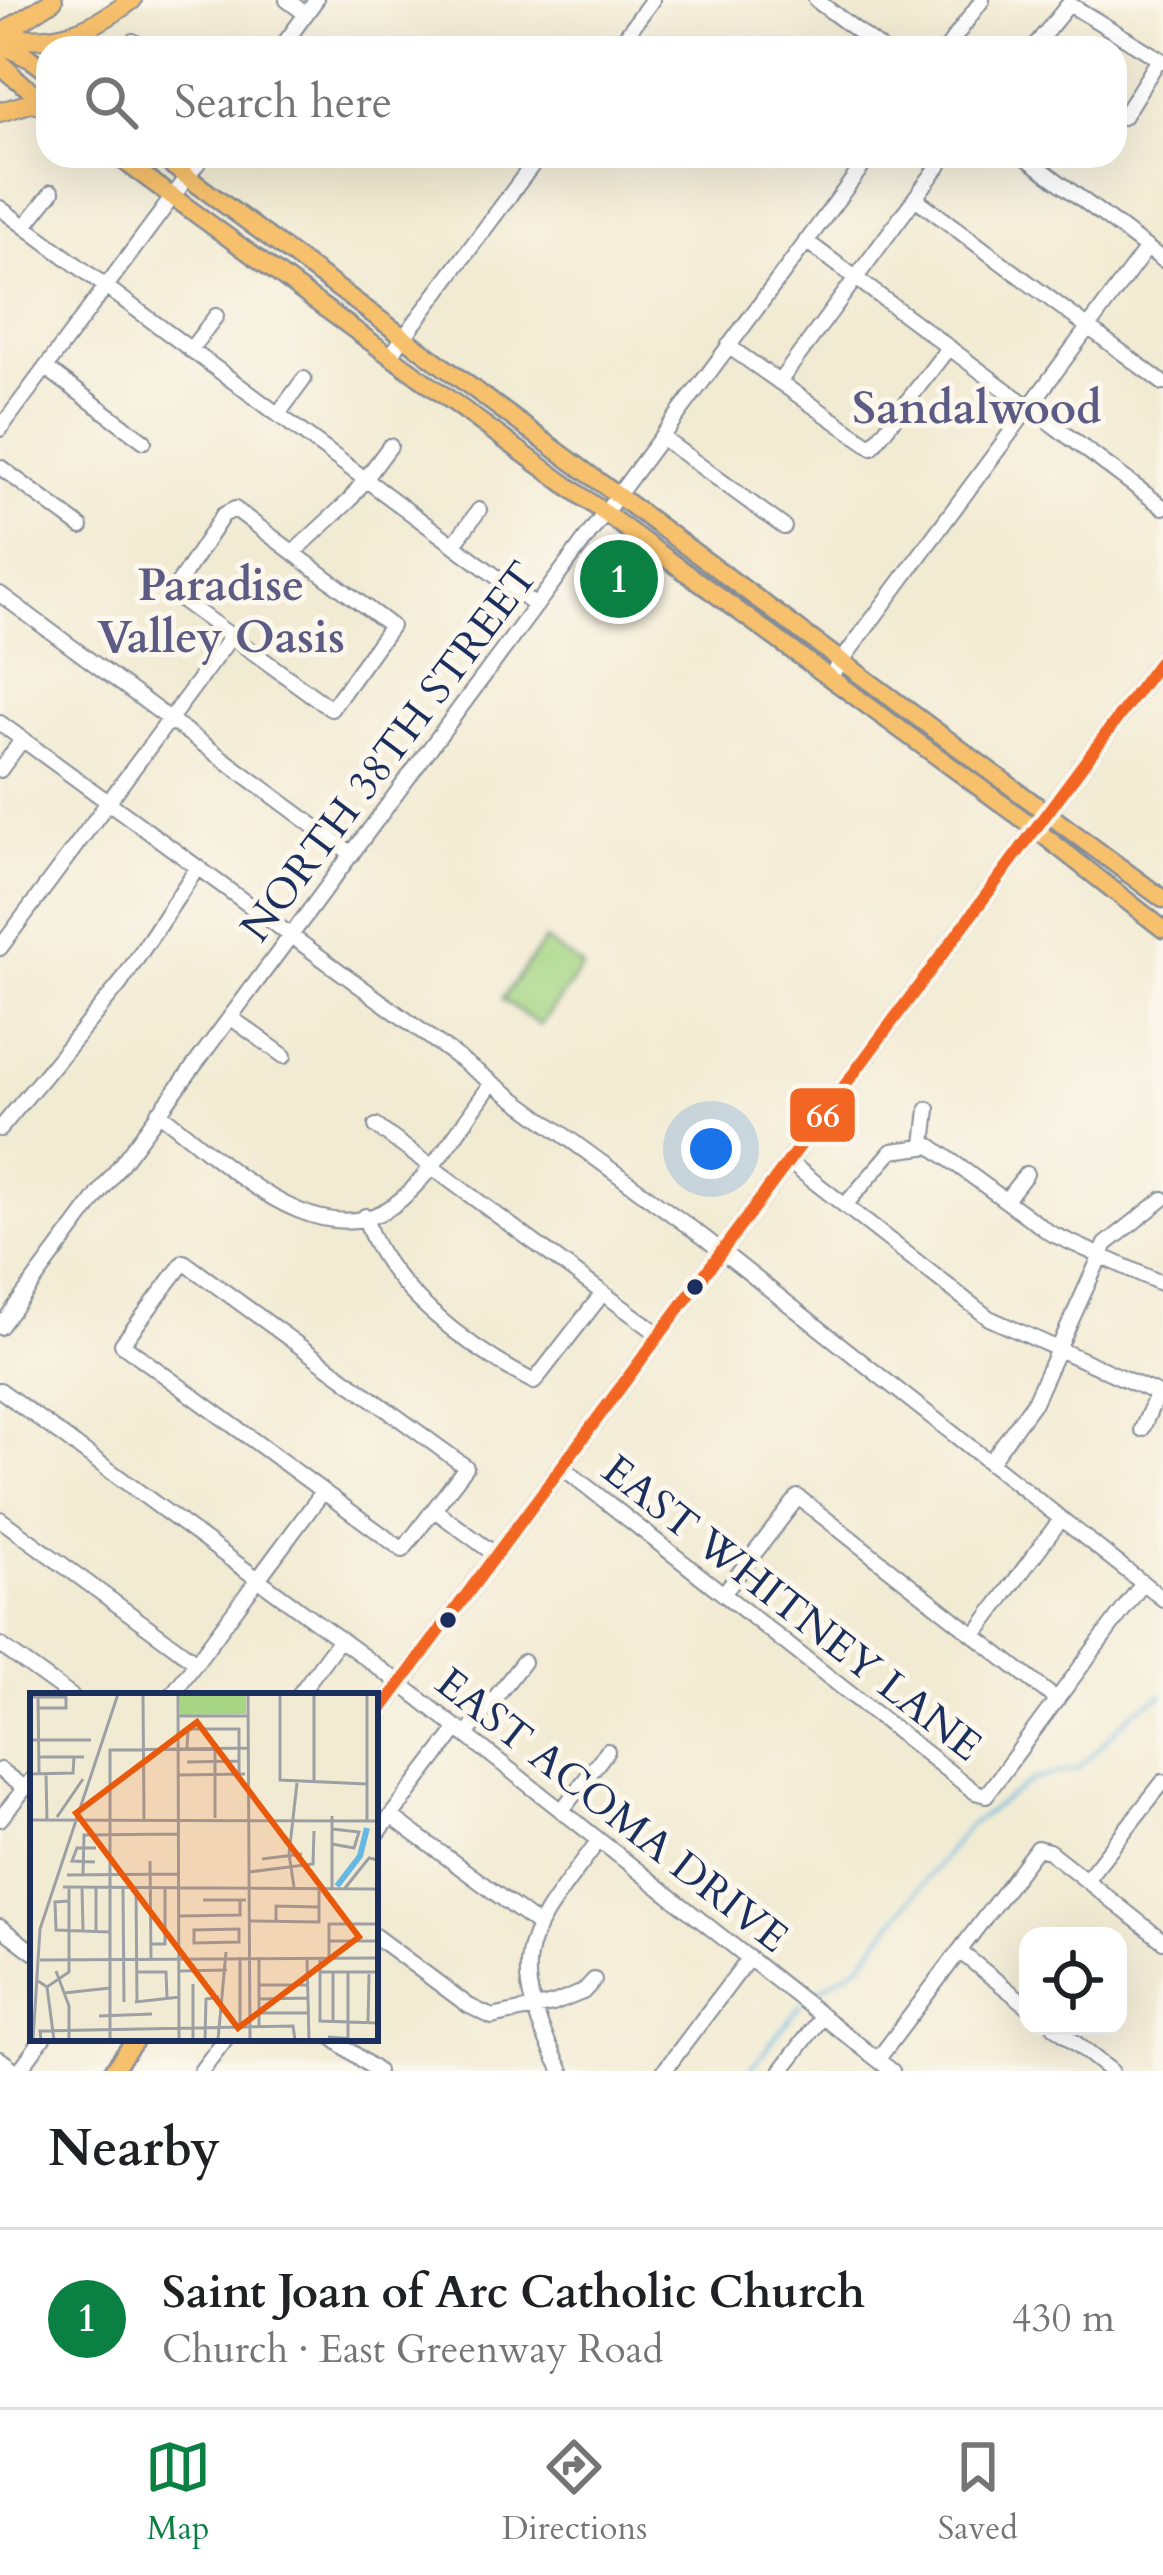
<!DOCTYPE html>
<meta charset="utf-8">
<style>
:root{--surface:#fff;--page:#f6f6f6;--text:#202124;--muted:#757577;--line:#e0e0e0;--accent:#0b8043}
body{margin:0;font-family:Cardo,serif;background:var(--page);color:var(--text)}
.controls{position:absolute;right:36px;bottom:36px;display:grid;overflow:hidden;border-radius:24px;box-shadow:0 12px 48px #0002}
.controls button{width:108px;height:108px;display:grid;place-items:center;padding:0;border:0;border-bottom:3px solid var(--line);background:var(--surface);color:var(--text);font:60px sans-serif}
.you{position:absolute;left:711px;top:1149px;width:42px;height:42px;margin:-30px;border:9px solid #fff;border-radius:50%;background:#1a73e8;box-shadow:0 0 0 18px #1a73e833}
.badge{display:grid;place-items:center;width:78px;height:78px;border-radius:50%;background:var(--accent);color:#fff;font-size:39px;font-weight:700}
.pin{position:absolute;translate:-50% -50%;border:6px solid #fff;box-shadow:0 3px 12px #0006}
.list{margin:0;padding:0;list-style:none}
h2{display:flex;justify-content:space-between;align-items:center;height:156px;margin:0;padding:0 48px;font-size:51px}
h2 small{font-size:39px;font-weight:400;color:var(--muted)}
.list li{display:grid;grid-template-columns:78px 1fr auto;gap:36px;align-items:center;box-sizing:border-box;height:180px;padding:0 48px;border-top:3px solid var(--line)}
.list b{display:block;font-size:45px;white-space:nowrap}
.list p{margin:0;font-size:39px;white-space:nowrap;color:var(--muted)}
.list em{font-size:39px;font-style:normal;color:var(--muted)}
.icon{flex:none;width:66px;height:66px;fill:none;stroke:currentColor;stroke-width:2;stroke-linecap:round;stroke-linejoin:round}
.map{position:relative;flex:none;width:1163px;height:2071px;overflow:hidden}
.search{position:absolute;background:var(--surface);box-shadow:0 12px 48px #0002;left:36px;right:36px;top:36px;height:132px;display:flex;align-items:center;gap:30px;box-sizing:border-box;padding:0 42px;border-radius:36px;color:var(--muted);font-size:45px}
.sheet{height:336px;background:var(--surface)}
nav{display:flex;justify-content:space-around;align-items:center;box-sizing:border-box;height:168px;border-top:3px solid var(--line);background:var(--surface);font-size:33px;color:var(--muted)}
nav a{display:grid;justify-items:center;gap:6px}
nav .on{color:var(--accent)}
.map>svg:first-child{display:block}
.green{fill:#a6d684;stroke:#608271;stroke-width:3}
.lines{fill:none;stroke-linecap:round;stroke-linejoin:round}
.stream{stroke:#66b7e1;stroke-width:3}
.minor-casing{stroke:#868d98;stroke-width:18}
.major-casing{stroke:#868d98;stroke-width:21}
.highway-casing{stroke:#868d98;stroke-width:22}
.minor{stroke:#fff;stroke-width:14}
.major{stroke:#f7c06c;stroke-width:16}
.highway{stroke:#f7c06c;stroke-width:18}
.bus-1-casing{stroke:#fbf7ec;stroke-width:21}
.bus-1{stroke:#f26522;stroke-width:12}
.bus-dot{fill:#1b2f5e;stroke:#fbf7ec;stroke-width:4.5}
.labels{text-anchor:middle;stroke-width:10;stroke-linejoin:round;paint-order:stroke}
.street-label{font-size:42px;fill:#1b2f5e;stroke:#fbf7ec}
.neighbourhood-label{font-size:45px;font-weight:bold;fill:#5b5b85;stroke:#fbf7ec}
.inset-river{fill:none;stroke:#66b7e1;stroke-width:6}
.inset-road{fill:none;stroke:#9ca0a4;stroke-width:3}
.view{fill:#e8590c;fill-opacity:0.15;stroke:#e8590c;stroke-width:6}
.inset-edge{fill:none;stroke:#1b2f5e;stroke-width:6}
.line-badge{stroke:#fbf7ec;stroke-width:4.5}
.badge-label{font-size:33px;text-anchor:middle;font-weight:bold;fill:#fff}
</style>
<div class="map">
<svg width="1163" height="2071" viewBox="0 0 1163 2071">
<rect width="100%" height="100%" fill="#fbf7ec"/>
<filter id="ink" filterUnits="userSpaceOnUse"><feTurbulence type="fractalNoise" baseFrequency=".00833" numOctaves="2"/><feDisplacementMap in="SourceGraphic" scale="24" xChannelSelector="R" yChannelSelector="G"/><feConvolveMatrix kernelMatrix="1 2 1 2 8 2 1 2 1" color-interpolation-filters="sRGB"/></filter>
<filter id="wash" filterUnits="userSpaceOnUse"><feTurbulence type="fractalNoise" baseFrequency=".004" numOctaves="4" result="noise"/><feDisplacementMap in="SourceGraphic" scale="48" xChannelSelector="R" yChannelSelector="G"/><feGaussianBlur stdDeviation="2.7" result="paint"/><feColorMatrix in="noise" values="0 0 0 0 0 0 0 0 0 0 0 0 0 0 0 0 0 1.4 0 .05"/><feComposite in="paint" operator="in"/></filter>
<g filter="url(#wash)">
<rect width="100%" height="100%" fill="#f2ebd3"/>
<path class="green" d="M545,940L583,967L540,1026L502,999Z"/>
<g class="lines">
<path class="stream" d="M807,1997L860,1964L968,1826L1035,1779L1078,1769L1133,1712L1163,1695
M749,2071L801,2004"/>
</g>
</g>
<g filter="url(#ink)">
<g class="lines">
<g class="minor-casing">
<path id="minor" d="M287,0L306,14
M816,0L880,48
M133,41L142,48
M281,48L316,0
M617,48L652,0
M947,48L982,0
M1033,48L1069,4L1163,61
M1123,117L1159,59
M1024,156L1163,260
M915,198L1163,383
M0,208L536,606
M25,226L52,192
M806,241L1163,507
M728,346L872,447L949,347
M190,350L216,316
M390,356L539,156
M46,368L144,441
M779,382L946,156
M278,414L304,379
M0,429L203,156
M661,437L784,527
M0,467L81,527
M235,509L391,626L331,709L172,593L223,515Z
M454,544L479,510
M295,551L349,501L390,446
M0,594L352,854
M829,678L1147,248
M0,723L706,1239L1163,1599
M0,770L22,740
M0,948L230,638
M230,1017L284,1056
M158,1112C222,1159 327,1272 407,1194C440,1162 465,1120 492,1083
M376,1126L660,1335
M0,1129L120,984L197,868
M924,1144L928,1109
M789,1162L989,1318L1163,1396
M1006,1200L1026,1174
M845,1205L892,1151L931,1146L1050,1233L1163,1284
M365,1216C382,1285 472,1350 534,1382L603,1293
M184,1262L466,1467L403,1550L122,1344Z
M0,1327L870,156
M0,1390L401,1684L892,2071
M1142,1429L1157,1394
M990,1462L1034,1402L1106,1244L1163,1199
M562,1467L975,1792L986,1795L1143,1583
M436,1511L496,1555
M0,1519L196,1662
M723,1594L798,1497L1057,1700
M975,1635L1061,1519
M0,1645L71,1696
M171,1696L322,1493
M298,1696L340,1639
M466,1735L523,1662
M0,1770L24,1788
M562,1810L607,1751
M391,1816L537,1924
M0,1819L33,1778
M375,1837L458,1728
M1086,1880L1163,1782
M0,1927L33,1952
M375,1936L469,2006L492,2017L553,2004L583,1992L594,1980
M959,1951L1028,2006
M1054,2026L1111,2071
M333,2038L377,2071
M0,2059L16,2071
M878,2059L1037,1848L1049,1851L1163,1941
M19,2071L43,2038
M201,2071L226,2038
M562,2071C500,1954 528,1936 599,1840
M664,2071L749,1958
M781,2071L823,2016"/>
</g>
<g class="major-casing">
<path id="major" d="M20,51L48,72
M6,71L48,104
M117,156L1020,817L1163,929
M159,156L1163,899
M375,1718L1163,657
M112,2071L137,2038"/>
</g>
<g class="highway-casing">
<path id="highway" d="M0,35C54,46 89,32 132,0
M0,35L53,0
M0,43L27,57
M0,63L13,76
M0,112L34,102L48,110"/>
</g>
<use href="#minor" class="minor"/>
<use href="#major" class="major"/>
<use href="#highway" class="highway"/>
<g class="bus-1-casing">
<path id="bus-1" d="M375,1718L1163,657"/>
</g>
<use href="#bus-1" class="bus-1"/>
</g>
</g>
<g class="bus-dot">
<circle cx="695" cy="1287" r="10"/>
<circle cx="448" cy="1620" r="10"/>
</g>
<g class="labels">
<g class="street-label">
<text transform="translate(388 751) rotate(-53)" y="15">NORTH 38TH STREET</text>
<text transform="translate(793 1607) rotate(38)" y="15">EAST WHITNEY LANE</text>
<text transform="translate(613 1809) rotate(38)" y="15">EAST ACOMA DRIVE</text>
</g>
<g class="neighbourhood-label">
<text x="977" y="423">Sandalwood</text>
<text x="221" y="600">Paradise<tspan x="221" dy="52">Valley Oasis</tspan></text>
</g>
</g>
<g transform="translate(30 1693)">
<rect width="348" height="348" fill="#f2ebd3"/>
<path d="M149,1H216V21L150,22Z" fill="#a6d684"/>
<path class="inset-river" d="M307,193L330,163L337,135"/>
<path class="inset-road" d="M8,1L9,81M113,1L114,126M148,1L149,347M218,1L220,347M250,1V87L337,91M284,1V90M337,1V127M0,4H36V15H8M148,23H218M0,47H61M157,56L158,36H209V81M185,56V125M8,64H54M157,69L209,68M0,81L43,80L44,64M16,81L17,127M149,82L215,81M27,124L53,86M0,127L348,128M302,151L324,155L329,139L302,136M232,166L272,161M120,168L121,265M65,169L42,168L47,155H66M219,179L283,171L284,138M37,182L150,181M53,182L54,142L149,141M33,194L348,196M264,194L259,161L267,90M52,195L53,237M66,195V238M93,195L94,309M106,195L107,309M302,195V123M315,195L339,165L348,167M173,207H216M39,208L25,209L26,237L80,239M150,223L210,222V207M219,228L289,229V195M246,229V213L289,214M209,236V249L164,250V237ZM299,248H348M121,251H135V195M210,264V334M229,264V334M277,265L279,347M290,265V328L348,330M299,265V231H348M10,267L348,265M26,278L39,313V347M150,278L197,277M107,279H136L137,304M290,279H348M8,288L17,294L39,279V195M229,292H277M17,294L24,347M34,300L80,295M229,306L278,305M105,309L150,304M229,320H278M69,323L122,321M303,329V280M338,329L339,281M298,344L338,347M3,347L10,236L88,1M11,347L10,338L263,333L265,347M80,347V57L218,55M163,347V291M175,347L176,306L189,304M188,347L196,259M318,347V280"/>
<path class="view" d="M167,29L329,244L208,335L46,120Z"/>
<rect width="348" height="348" class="inset-edge"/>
</g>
<rect class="line-badge" x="788" y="1086" width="69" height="58" rx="12" fill="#f26522"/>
<g class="badge-label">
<text x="823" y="1127">66</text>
</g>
</svg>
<div class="controls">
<button><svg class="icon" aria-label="locate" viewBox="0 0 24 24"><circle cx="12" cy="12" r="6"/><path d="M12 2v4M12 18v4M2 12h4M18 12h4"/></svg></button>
</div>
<div class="you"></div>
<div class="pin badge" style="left:619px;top:579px">1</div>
<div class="search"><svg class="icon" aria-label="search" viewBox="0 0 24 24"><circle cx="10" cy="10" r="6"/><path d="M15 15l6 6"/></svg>Search here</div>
</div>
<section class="sheet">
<h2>Nearby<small></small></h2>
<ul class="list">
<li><span class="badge">1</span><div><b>Saint Joan of Arc Catholic Church</b><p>Church · East Greenway Road</p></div><em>430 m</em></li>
</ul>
</section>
<nav>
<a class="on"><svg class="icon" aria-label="map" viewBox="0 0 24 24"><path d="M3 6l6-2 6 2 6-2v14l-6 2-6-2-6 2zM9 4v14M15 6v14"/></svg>Map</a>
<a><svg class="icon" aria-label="directions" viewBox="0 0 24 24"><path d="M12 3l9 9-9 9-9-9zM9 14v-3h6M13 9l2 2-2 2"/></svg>Directions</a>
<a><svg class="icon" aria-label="saved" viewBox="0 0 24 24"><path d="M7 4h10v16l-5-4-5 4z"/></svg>Saved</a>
</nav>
